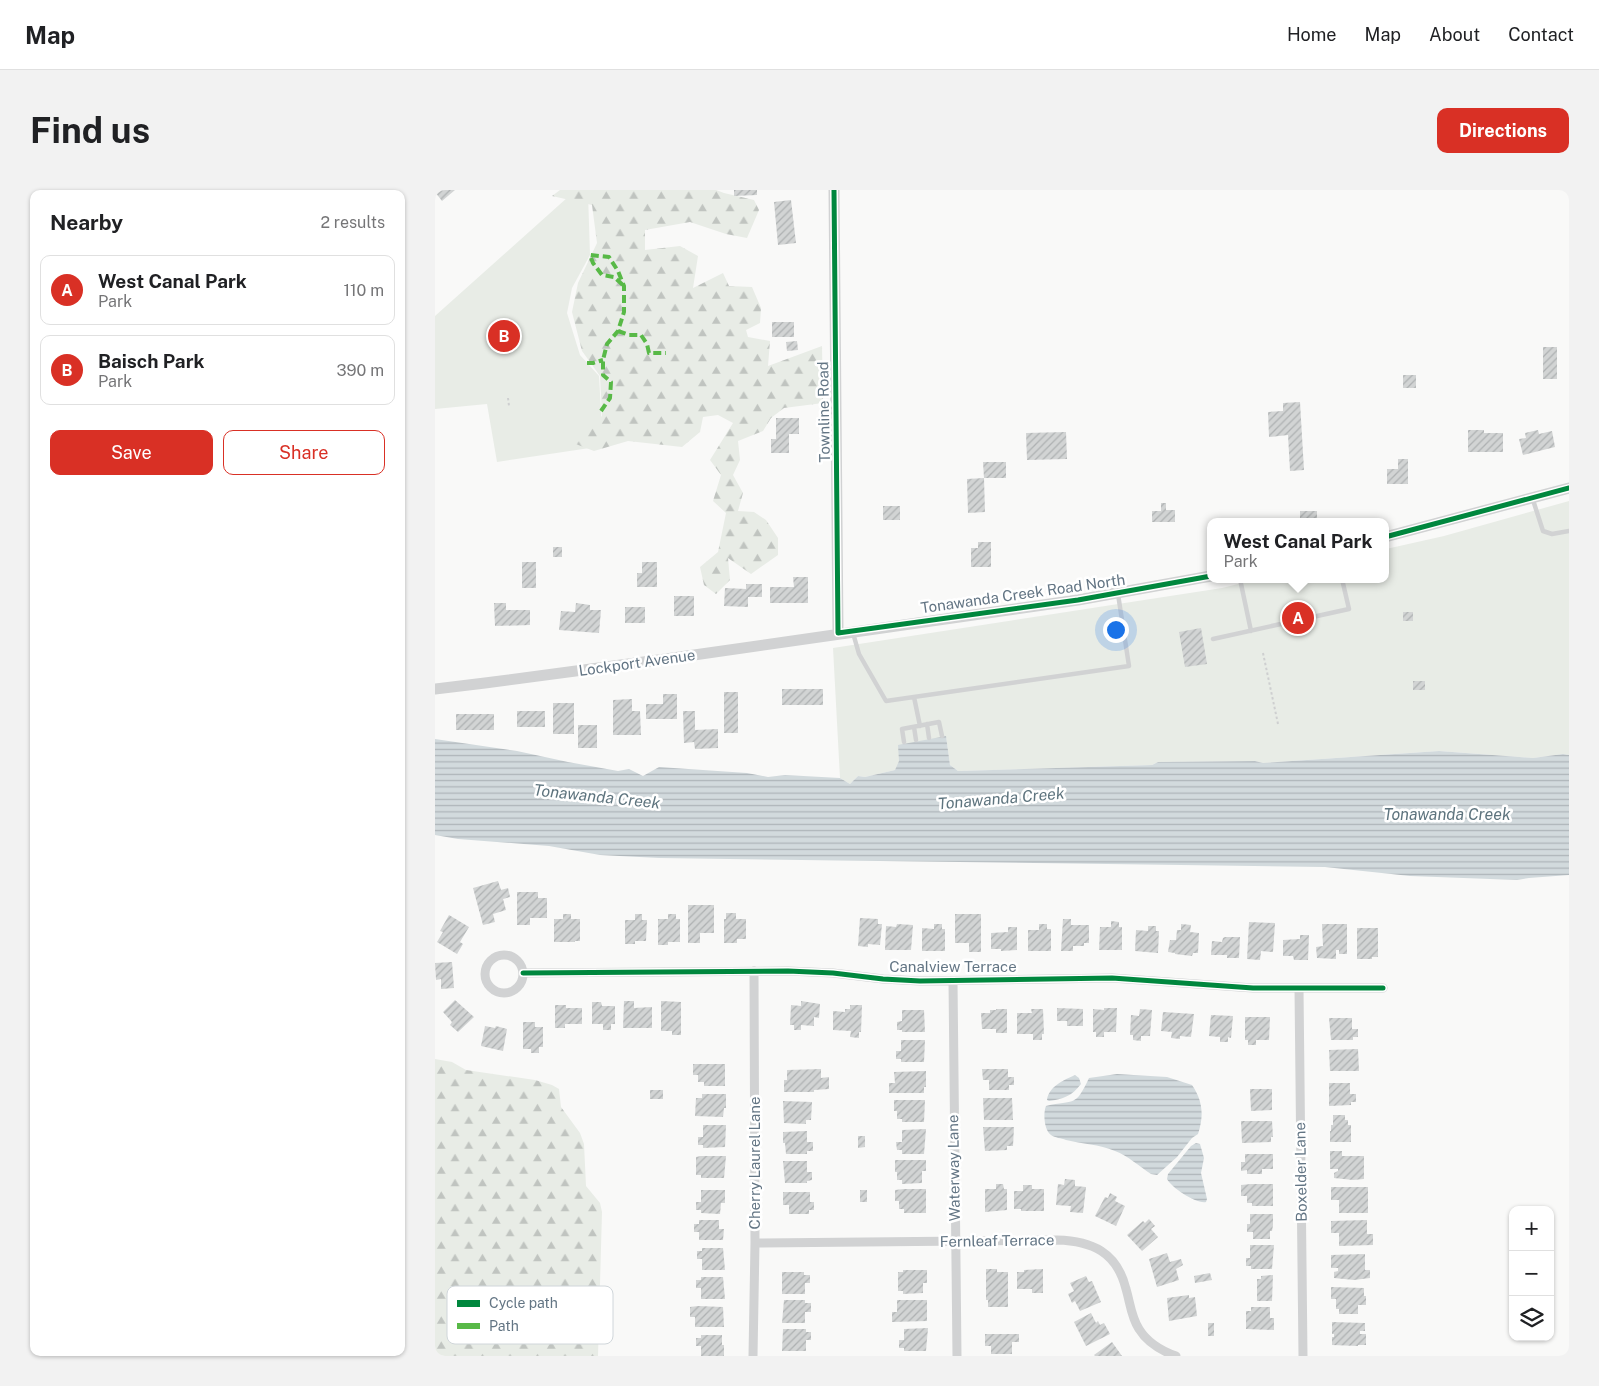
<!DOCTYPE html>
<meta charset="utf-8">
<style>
:root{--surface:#fff;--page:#f2f2f2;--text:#202124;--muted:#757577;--line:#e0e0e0;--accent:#d93025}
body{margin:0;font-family:"Public Sans",sans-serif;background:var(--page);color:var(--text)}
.controls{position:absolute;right:15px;bottom:15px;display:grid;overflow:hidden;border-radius:10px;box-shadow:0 1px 4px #0004}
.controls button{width:45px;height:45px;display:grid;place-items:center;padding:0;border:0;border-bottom:1px solid var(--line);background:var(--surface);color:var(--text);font:25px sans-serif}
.you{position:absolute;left:680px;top:439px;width:18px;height:18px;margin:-12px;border:4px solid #fff;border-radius:50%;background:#1a73e8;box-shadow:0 0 0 8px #1a73e833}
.badge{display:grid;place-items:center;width:32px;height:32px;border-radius:50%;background:var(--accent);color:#fff;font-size:16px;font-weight:700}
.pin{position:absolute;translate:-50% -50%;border:2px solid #fff;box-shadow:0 1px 5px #0006}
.popup{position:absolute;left:772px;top:328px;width:182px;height:65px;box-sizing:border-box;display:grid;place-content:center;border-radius:10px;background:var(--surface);filter:drop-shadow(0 1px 4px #0005);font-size:16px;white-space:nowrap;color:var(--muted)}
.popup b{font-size:19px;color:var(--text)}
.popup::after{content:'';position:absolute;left:50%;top:100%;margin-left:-10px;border:10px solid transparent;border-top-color:var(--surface)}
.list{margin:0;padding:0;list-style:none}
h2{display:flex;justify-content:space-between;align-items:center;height:65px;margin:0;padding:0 20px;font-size:21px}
h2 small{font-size:16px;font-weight:400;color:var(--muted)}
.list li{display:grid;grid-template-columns:32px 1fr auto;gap:15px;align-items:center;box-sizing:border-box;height:70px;margin:0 10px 10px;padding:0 10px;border:1px solid var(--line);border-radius:10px}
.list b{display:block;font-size:19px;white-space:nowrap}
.list p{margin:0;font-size:16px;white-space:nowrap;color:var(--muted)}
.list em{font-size:16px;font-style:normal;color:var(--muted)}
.actions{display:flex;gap:10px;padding:15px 20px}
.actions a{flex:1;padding:11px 0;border:1px solid var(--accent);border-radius:10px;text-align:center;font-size:18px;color:var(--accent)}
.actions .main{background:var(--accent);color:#fff}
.icon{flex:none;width:28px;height:28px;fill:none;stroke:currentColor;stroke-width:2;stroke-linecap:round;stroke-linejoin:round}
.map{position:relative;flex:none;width:1134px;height:1166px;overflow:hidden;border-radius:10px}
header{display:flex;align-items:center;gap:30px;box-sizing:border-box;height:70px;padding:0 25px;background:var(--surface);border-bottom:1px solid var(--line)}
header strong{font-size:24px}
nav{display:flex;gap:28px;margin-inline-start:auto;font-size:18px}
.intro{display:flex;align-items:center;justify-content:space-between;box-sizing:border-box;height:120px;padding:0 30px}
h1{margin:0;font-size:35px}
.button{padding:12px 22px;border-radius:10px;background:var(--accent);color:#fff;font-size:18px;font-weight:700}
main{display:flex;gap:30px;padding:0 30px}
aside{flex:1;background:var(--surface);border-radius:10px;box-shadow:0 1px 4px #0004}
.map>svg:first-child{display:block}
.green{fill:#e8ece6}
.forest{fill:url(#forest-firs)}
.water{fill:url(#water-rules)}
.building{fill:url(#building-hatch)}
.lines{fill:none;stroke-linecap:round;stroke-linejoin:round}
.path{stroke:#cecfd0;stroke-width:2;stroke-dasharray:2.5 2.5;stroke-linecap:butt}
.service{stroke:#d1d2d3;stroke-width:4.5}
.minor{stroke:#d1d2d3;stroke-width:9}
.tertiary{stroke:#d1d2d3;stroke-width:11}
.quiet{stroke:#58b947;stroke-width:4;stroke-dasharray:8 4;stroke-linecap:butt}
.cycleway-casing{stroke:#fff;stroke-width:8}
.cycleway{stroke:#00873e;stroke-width:5}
.labels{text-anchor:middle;stroke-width:5;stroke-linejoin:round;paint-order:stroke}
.street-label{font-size:15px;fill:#637584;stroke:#fff}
.water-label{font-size:16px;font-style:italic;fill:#5e747e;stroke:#fff}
.key{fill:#fff;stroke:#d0d6da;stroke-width:1}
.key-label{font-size:14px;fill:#637584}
</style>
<header>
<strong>Map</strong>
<nav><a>Home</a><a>Map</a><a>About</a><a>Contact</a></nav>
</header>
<div class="intro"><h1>Find us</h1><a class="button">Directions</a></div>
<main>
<aside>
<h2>Nearby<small>2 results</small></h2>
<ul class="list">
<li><span class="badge">A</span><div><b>West Canal Park</b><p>Park</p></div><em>110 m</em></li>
<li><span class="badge">B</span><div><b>Baisch Park</b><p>Park</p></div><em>390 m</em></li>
</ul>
<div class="actions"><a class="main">Save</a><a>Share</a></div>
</aside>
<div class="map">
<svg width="1134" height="1166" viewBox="0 0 1134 1166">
<defs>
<pattern id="forest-firs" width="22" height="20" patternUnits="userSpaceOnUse" patternTransform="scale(1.25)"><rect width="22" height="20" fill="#e8ece6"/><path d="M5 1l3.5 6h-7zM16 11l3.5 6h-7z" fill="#c0c4c0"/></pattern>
<pattern id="water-rules" width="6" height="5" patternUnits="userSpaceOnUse" patternTransform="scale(1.25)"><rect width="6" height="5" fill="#d2dadd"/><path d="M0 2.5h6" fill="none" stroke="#aeb5b9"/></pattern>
<pattern id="building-hatch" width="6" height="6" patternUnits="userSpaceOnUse" patternTransform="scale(1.25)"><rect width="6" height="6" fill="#d2d4d4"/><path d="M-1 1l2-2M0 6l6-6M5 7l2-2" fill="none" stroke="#aeb1b2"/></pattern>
</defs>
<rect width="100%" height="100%" fill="#f9f9f8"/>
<path class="green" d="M153,3L155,65L137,98L132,123L145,165L164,186L168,256L62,272L52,214L0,219V126L133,7Z
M1134,311V565L1128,564L1098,568L1004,561L828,573L820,571L723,572L717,575L523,581L515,575L511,547L465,571L460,580L430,587L423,586L415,594L405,588L398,458L787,398L823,389H950L951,359L1009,346Z"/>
<path class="forest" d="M125,0H281L289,3L319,10L324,20L312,48L291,44L255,32L210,40V60L245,56L263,66L258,98L288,83L294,96L317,97L326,118L325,133L311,140L313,147L335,151L333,176L387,156L388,213L349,218L336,228L328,241L303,251L305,270L298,285L308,303L303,321L319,322L331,330L343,348V365L316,384L293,368L295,390L281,404L269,395L265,377L283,362L291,323L278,311L286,285L275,270L298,233L283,225L268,227L265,242L247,257L193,251L159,261L138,253L167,226L165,186L147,161L137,122L143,93L162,53L157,15L117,6Z
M0,869L17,872L31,880L100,890L117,895L124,899L126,917L145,943L149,954L151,996L165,1013L167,1022L163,1166H0Z"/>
<path class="water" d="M511,546L515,575L523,581L717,575L723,572L820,571L828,573L1004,561L1098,568L1128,564L1134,565V685L1094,688L1082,690L975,686L890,677L224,668L165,665L114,656L23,649L0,645V549L82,561L133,572L183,581L194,579L208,586L224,577L312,583L333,587L350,585L405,588L415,594L423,586L430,587L460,580L464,571L463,555Z
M682,884L732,887L757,895C768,911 769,926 763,944L757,948L742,967L722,985L716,984C704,976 693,966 680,961C664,954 647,954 631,950C626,948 620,948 616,945C609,940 608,923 611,916C640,909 640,918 654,888Z
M640,885L644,888L646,894C637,906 628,909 614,911L612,910C614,896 629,890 640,885Z
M761,953L765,954L769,968L766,983L772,1009L771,1012C761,1014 737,998 732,989L733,984L756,956Z"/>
<path class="building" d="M0,0H20L7,11L0,2Z
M299,0H322V5L299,6Z
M356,10L361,53L343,55L339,12Z
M337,132H359V147H337Z
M362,151L363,160L352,161L351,152Z
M1108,157H1122V189H1108Z
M968,185H981V198H968Z
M865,212L869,280L855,281L853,245L834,247L833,222L848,221V213Z
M341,228H364V244H354V263H336V249H341Z
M1033,240H1049V243H1068V262H1033Z
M1103,240L1104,244L1117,241L1120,257L1088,265L1084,249L1091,248L1090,243Z
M631,242L632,269L592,270L591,243Z
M963,269H973V294H952V279H963Z
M548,272H571V288H549L550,322L533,323L532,289L549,288Z
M726,313H731V320H740V332H717V321H726Z
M448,316H465V330H448Z
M865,321H882V328H888V332H865Z
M543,352H556V377H536V358H543Z
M118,357H127V367H118Z
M87,372H101V398H87Z
M207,372H222V397H202V383H207Z
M358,387H373V413H335V397H359Z
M311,394H327V407H313V417L289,416L290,398L311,399Z
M239,406H259V426H239Z
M59,413H71V420H95V435L60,436Z
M141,413L155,415V420H166L164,443L124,440L126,421L140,422Z
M190,417H210V433H190Z
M968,422H978V431H968Z
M766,438L772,474L750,477L744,442Z
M978,491H990V500H978Z
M347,499H388V515H347Z
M289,502H303V543H289Z
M228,504H242V529H211V514H228Z
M197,509V521H205L206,545H178V510Z
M118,513H139V544H118Z
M82,521H110V537H82Z
M248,521H260V540L283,539V558L260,559L259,552L249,553Z
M21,524H59V540H21Z
M143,535H162V558H143Z
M63,691L66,700L73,698L75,707L68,709L71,720L58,724L60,732L48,735L38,698Z
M82,702H103V708H112V728H95V735H82Z
M253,715H279V743H265V753H253Z
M291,723H301V729H311V749H302V753H289V729H291Z
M128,724H136V729H145V751H140V752H119V729H128Z
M200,724H207V730H212L211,751H200V754H190V730H200Z
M233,724H241V729H245V752H233V755H223V729H233Z
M520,724H546V762H534V753H520Z
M14,725L34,737L25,752L28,754L22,764L2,752L8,742L5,741Z
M425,728L443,729V734H447L445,755L433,754V757L423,756Z
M628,729H636V735H654V753H649V756H638V761H626Z
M676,731L684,732V737H687V760H664L665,737H676Z
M814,732L840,733L838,762L826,761L825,770L812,769Z
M462,734L478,735L476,760H450L451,736L461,737Z
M499,734H507V739H510V761H487V738L499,739Z
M604,734H612V739H616V761H593V740H604Z
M746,734L756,735L755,742L764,743L763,763H758L757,766L740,764V763L733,762L735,750H741L742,740H746Z
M887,734H912V764H904V760H901V769L882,768L881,757L888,756Z
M713,736H721V741H724L723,763L700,761L701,740L713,741Z
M573,737H582V760L566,761V759H556V743L573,742Z
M922,738H943V767H937V769H922Z
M865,745H874L873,770H859L858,766H848V750L865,749Z
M790,747H805L804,768H792V765H776L777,751L787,752L788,748Z
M17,772L19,798L6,799V789L1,790L0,773Z
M20,810L39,827L23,842L15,835L17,832L8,822Z
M189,811H199V818L217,817V838H188Z
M226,811L246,812V845H237V841H226Z
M366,811L385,814L384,828L379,827V836L366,835V840H359V835H355L356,815L366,816Z
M157,812H166L167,816H180V834H176V840H168V834H157Z
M120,815H131V818H147V834H130V838H120Z
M415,815H427L426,842H424V848L415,847L416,841L398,840V821L410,822V819H415Z
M622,818L648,819V836H632V831H622Z
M669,818H682L681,842H669V847H661V842H658V819L669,820Z
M561,819H572V843H561V839H547L546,823H555V820H561Z
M596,819H608L609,844H607V850H598V844H582V823H597Z
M705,819L717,820L715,846H706V851L698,850V845H695L696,825L704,826Z
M467,820H489L490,842H467V840H462V832L467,831Z
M728,822L759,824L756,847L745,846V849L736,848L737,842L726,841Z
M776,825L798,826L796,848L793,847V852H785V847L774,846Z
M810,827H835L834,850H821V855H813V850H810Z
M894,828H917V839H923V847H918V850H896Z
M88,832H100V837H108V857H104V863H96V859H88Z
M50,836L60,838L61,836L72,839L68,861L46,856Z
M466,850H490L489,872H466V869H461V861H466Z
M923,859L924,881H895L894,860Z
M258,874H290V896H269V892H263V885H258Z
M386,879V888L394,887V899L379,900V902H349V890H352V880Z
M547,879H573V887H579V895H574V900H554V890H548Z
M491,881V897H489V903H454V893H460L459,882Z
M894,893H915V904H921V912H916V915L894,916Z
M815,899H837V920L816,921Z
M215,900H228V909H215Z
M267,904H291V918H289L288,927L260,926L261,908H267Z
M548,908H577L578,930H549Z
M459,910H490L489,932H467V929H462V921H459Z
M348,911L377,912L376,930H371V934L349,933Z
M898,925H910V930H913V935H916V952H895V941H896V935H898Z
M806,931H837L838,947H836V952L807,953Z
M268,935H291L290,957L268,958V955H263V947H268Z
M548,937H579L578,956H572V960L550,961Z
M491,939L489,964H467V960H462L461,952H467V940Z
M372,941V952H378V961H372V964H351L350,953H348V942Z
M423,946H430V957L423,958Z
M895,961H907V966H929V989L918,990L899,988V983L903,981V979H895Z
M810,964H838V979H827V984H812V980L806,981V972H810Z
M266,966H291L289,988H266V985H261V967Z
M460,970H491V981H487V993L467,994V990H462V982H460Z
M348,971H372V982H377V990L372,991V993H350Z
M630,989L640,990V996L651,997L648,1023L635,1022L636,1016L621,1015L623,994L629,995Z
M561,994H568L569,999H572V1020L550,1022V999H561Z
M816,994H838V1016H817V1013H812V1006H806V995Z
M588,995H597V999H609V1021H586V1019H579V1001H588Z
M896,997H933V1023H904V1010H896Z
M469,999H491V1023H469V1019H464V1011H460V1000Z
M266,1000H290V1013H286L285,1024L266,1023V1020H261V1012H266Z
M425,1000H432V1012H425Z
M348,1002H375V1012H379V1020H374V1024H354V1015H348Z
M675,1003L682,1007L680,1011L690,1016L681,1036L660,1026L670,1007L673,1008Z
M815,1024H838V1035L837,1041H835V1049H818V1042H812V1034H815Z
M714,1029L720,1036L716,1039L723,1047L707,1061L692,1045L708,1031L710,1033Z
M264,1030H284V1039H289L288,1050H264V1042H259V1034H264Z
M932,1030V1044H938V1055L904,1056V1043H896V1031Z
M815,1055H839L837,1079H816V1076H811V1068H815Z
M267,1058H288L290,1080H267V1069H262V1061H267Z
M732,1063L735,1072L746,1069L748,1075L741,1079L744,1090L722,1097L714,1069Z
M930,1064V1080H935V1088L919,1090L899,1088V1082L903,1081V1078H896V1065Z
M551,1079H562V1082H573V1117H553V1110H551Z
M608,1079V1103H597V1099H582V1082H589V1080Z
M468,1080H492V1093H488V1103L468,1104V1101H463V1082H468Z
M347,1082H369V1085H375V1093H370V1104H347Z
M775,1083L777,1090L760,1093L759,1086Z
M838,1085L837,1111H822V1089H826V1086Z
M651,1086L654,1092L657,1091L666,1112L645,1121L640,1111L637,1113L633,1104L639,1101L635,1093Z
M266,1087H288L290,1109H266V1098H261V1090H266Z
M896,1097L929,1098V1106H931V1115H923V1124H904V1119H901V1109H896Z
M754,1105V1108L760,1107L762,1126L734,1131L732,1108Z
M349,1110H370V1113H376V1122H370V1133H347Z
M462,1110H492V1131L457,1132V1122H462Z
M263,1116L288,1117L289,1137H260V1127H255V1117Z
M816,1117H835V1128H839V1140L811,1139V1121H816Z
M656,1123L661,1133L663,1131L665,1135L669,1133L675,1144L651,1156L639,1132Z
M897,1132L930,1133V1141H925V1144H931V1155H923V1156L897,1155V1147H899V1144H897Z
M773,1133H779V1146H773Z
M493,1138L491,1161H469V1158H464V1150H469V1139Z
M348,1139H371V1142H376V1150H371V1161H347Z
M550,1144H584V1152H577V1164H556V1156H550Z
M266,1145H287V1155H289V1166H266V1156H261V1148H266Z
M677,1152L687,1166H660L659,1165Z"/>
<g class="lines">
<path class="path" d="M73,208L74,216
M828,463L843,534"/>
<path class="service" d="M1098,310L1108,341L1117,344L1134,341
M805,389L816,441
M418,443L424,464L451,511L694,476L683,404
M778,449L914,419L907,389
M479,507L485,536
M492,534L494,548
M479,537L481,550
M469,552L467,539L504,532L507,546"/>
<path class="minor" d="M50 784a19 19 0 1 1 38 0a19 19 0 1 1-38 0Z
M88,783L353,781L398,783L448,789L485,791L677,788L818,798H948
M518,791L522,1166
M864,799L868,1166
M320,1053L622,1050C657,1051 682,1062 691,1099C695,1112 696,1127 704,1139C712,1152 727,1161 741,1166
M318,1166L320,1053L319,781"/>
<path class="tertiary" d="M399,0L403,443
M950,347L1134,298
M0,499L50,493L231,469L643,410L776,386"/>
<path class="quiet" d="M183,141L194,145H206L212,154L214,163H231
M152,173H158L168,170
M166,221L175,208L176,192L168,185V170L172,154L183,141L189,122V96L183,81L174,67L155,65L158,73L167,85L179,87L189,96"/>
<g class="cycleway-casing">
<path id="cycleway" d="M399,0L403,443L643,410L776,386
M950,347L1134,298
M88,783L353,781L398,783L448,789L485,791L677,788L818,798H948"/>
</g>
<use href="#cycleway" class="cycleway"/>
</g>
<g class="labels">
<g class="street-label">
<text transform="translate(389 222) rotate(-91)" y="5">Townline Road</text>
<text transform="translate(588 404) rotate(-8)" y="5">Tonawanda Creek Road North</text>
<text transform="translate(202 473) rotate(-8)" y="5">Lockport Avenue</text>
<text x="518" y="782">Canalview Terrace</text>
<text transform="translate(320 973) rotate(-90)" y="5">Cherry Laurel Lane</text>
<text transform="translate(519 978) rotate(-91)" y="5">Waterway Lane</text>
<text transform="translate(866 982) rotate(-91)" y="5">Boxelder Lane</text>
<text transform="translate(562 1051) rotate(-1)" y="5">Fernleaf Terrace</text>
</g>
<g class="water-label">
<text transform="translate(162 606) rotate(6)" y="6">Tonawanda Creek</text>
<text transform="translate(566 608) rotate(-5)" y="6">Tonawanda Creek</text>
<text x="1012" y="630">Tonawanda Creek</text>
</g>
</g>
<rect x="12" y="1096" width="166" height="58" rx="8" class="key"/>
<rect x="22" y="1110" width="23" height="7" fill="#00873e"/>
<rect x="22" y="1133" width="23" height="6" fill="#58b947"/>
<g class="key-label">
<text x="54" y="1118">Cycle path</text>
<text x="54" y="1141">Path</text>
</g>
</svg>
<div class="controls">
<button>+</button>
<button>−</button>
<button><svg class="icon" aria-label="layers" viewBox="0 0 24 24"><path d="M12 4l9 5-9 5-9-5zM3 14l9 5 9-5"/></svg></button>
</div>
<div class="you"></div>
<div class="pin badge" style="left:863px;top:428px">A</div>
<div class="popup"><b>West Canal Park</b>Park</div>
<div class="pin badge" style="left:69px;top:146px">B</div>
</div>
</main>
